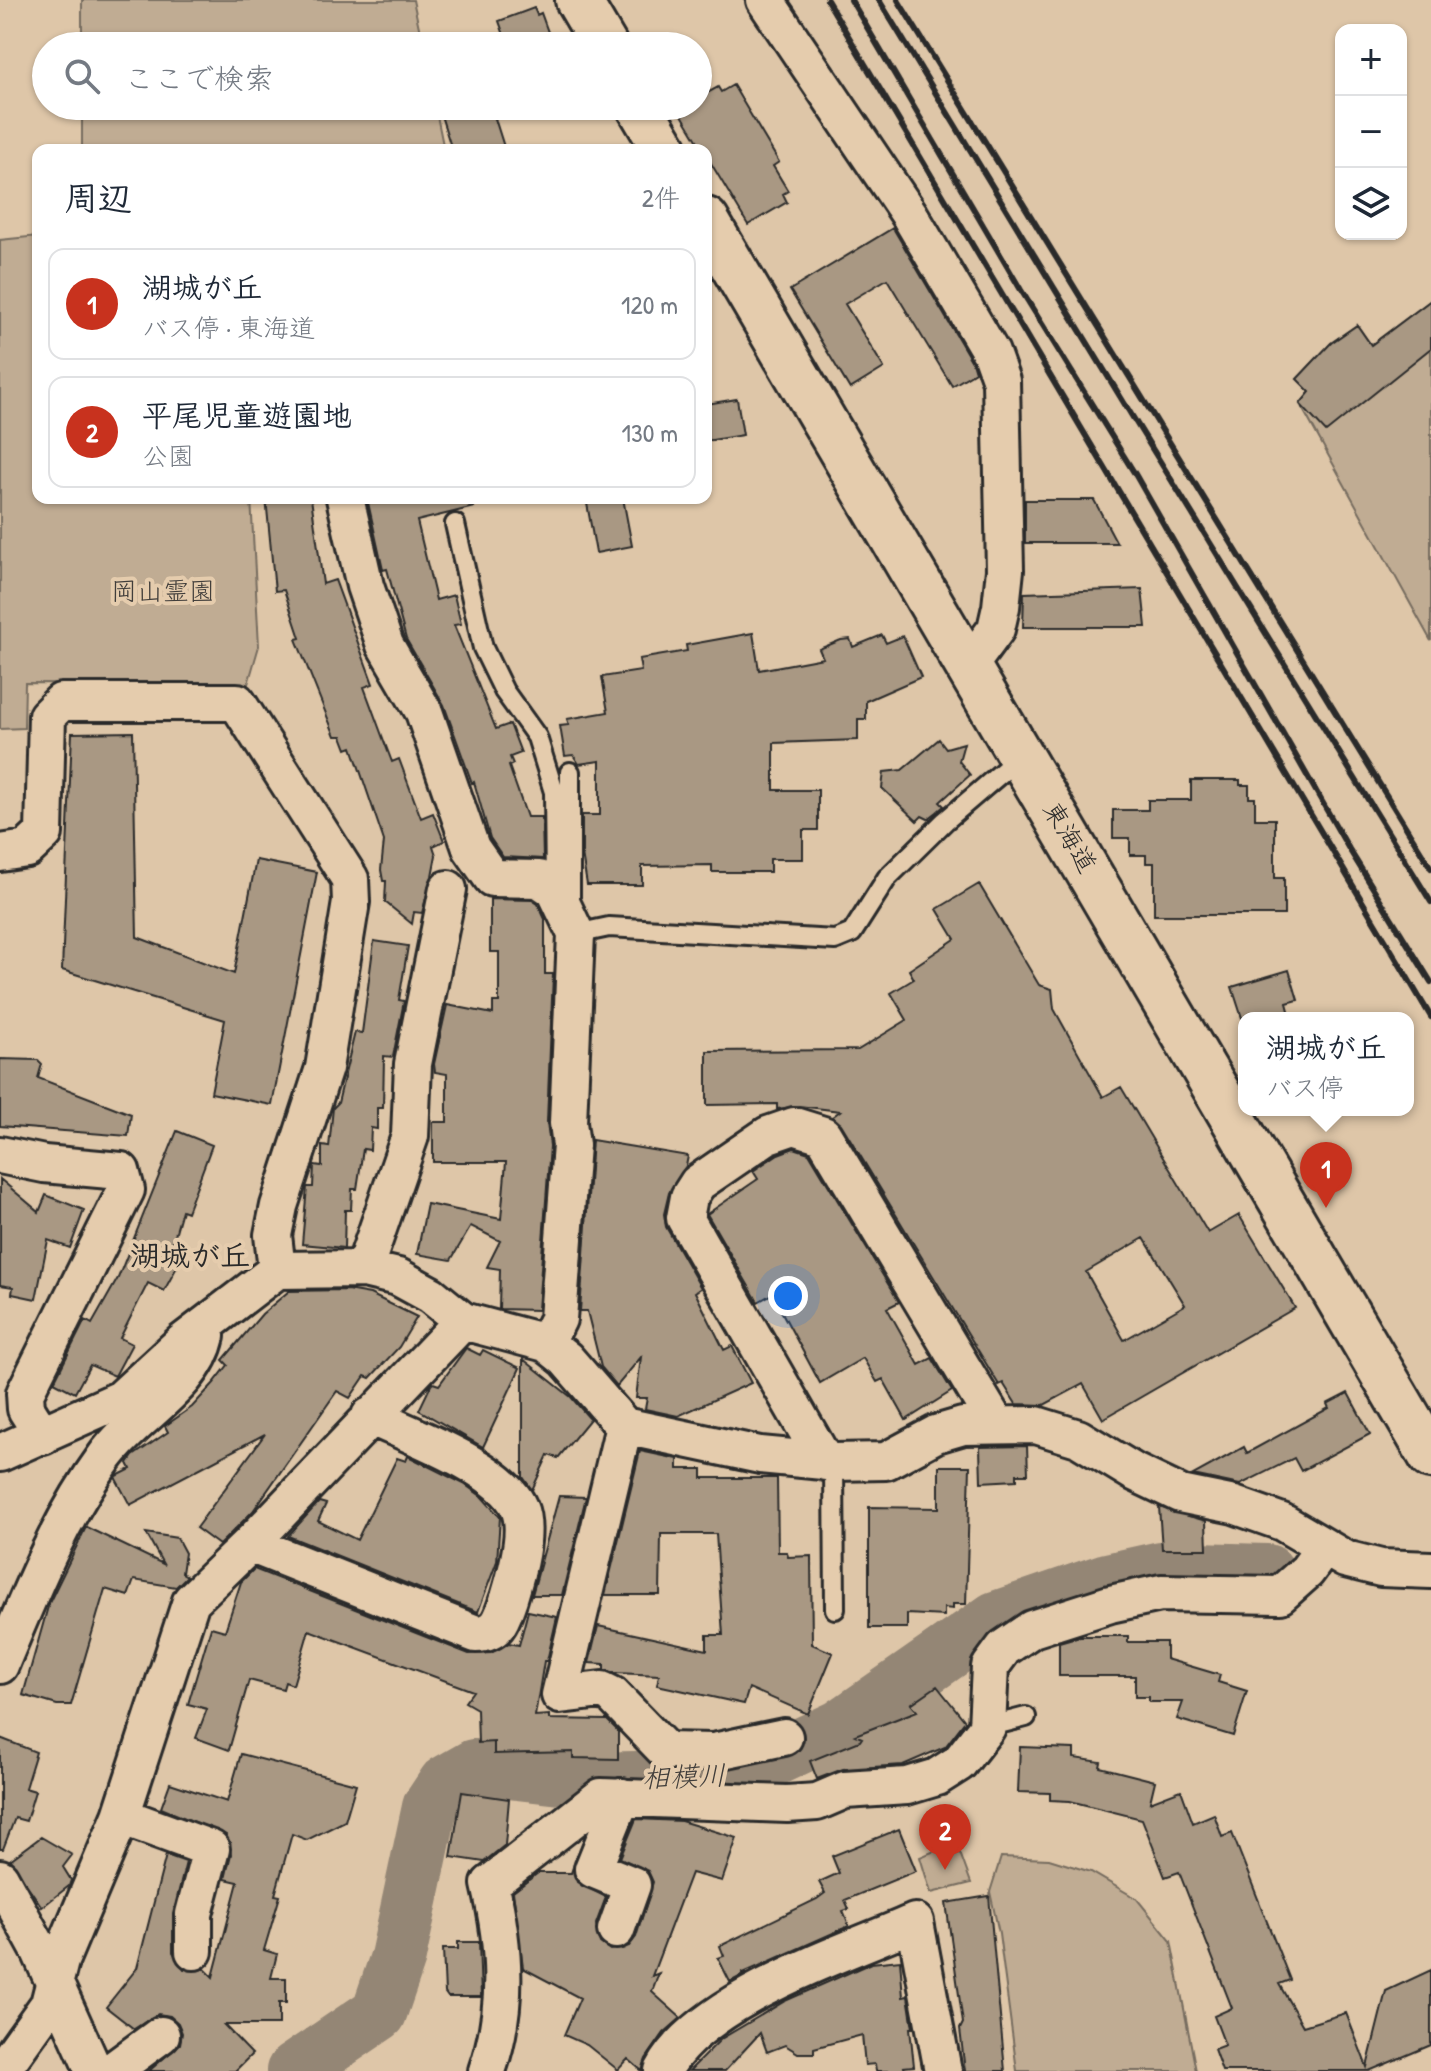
<!DOCTYPE html>
<html lang="ja">
<meta charset="utf-8">
<style>
:root{--surface:#fff;--page:#f6f6f7;--text:#1f2937;--muted:#747a83;--line:#e0e1e3;--accent:#c8321e}
body{margin:0;font-family:"Patrick Hand","Klee One",sans-serif;background:var(--page);color:var(--text)}
.controls{position:absolute;right:24px;top:24px;display:grid;overflow:hidden;border-radius:16px;box-shadow:0 2px 6px #0004}
.controls button{width:72px;height:72px;display:grid;place-items:center;padding:0;border:0;border-bottom:2px solid var(--line);background:var(--surface);color:var(--text);font:40px sans-serif}
.you{position:absolute;left:788px;top:1296px;width:28px;height:28px;margin:-20px;border:6px solid #fff;border-radius:50%;background:#1a73e8;box-shadow:0 0 0 12px #1a73e833}
.badge{display:grid;place-items:center;width:52px;height:52px;border-radius:50%;background:var(--accent);color:#fff;font-size:26px;font-weight:700}
.pin{position:absolute;translate:-50% -66px;filter:drop-shadow(0 2px 4px #0008)}
.pin::after{content:'';position:absolute;top:42px;width:28px;height:24px;background:inherit;clip-path:polygon(0 0,100% 0,50% 100%)}
.popup{position:absolute;left:1238px;top:1012px;width:176px;height:104px;box-sizing:border-box;display:grid;place-content:center;border-radius:16px;background:var(--surface);filter:drop-shadow(0 2px 6px #0005);font-size:26px;white-space:nowrap;color:var(--muted)}
.popup b{font-size:30px;color:var(--text)}
.popup::after{content:'';position:absolute;left:50%;top:100%;margin-left:-16px;border:16px solid transparent;border-top-color:var(--surface)}
.list{margin:0;padding:0;list-style:none}
h2{display:flex;justify-content:space-between;align-items:center;height:104px;margin:0;padding:0 32px;font-size:34px}
h2 small{font-size:26px;font-weight:400;color:var(--muted)}
.list li{display:grid;grid-template-columns:52px 1fr auto;gap:24px;align-items:center;box-sizing:border-box;height:112px;margin:0 16px 16px;padding:0 16px;border:2px solid var(--line);border-radius:16px}
.list b{display:block;font-size:30px;white-space:nowrap}
.list p{margin:0;font-size:26px;white-space:nowrap;color:var(--muted)}
.list em{font-size:26px;font-style:normal;color:var(--muted)}
.icon{flex:none;width:44px;height:44px;fill:none;stroke:currentColor;stroke-width:2;stroke-linecap:round;stroke-linejoin:round}
.map{position:relative;flex:none;width:1431px;height:2071px;overflow:hidden}
.search{position:absolute;background:var(--surface);box-shadow:0 2px 6px #0004;left:32px;top:32px;width:680px;height:88px;display:flex;align-items:center;gap:20px;box-sizing:border-box;padding:0 28px;border-radius:44px;color:var(--muted);font-size:30px}
.panel{position:absolute;background:var(--surface);box-shadow:0 2px 6px #0004;left:32px;top:144px;width:680px;height:360px;border-radius:16px}
.map>svg:first-child{display:block}
.green{fill:#c0ac93;stroke:#766c5f;stroke-width:2}
.lines{fill:none;stroke-linecap:round;stroke-linejoin:round}
.river{stroke:#948675;stroke-width:56}
.building{fill:#a99883;stroke:#2b2b2b;stroke-width:2;fill-rule:evenodd}
.lane-casing{stroke:#2b2b2b;stroke-width:24}
.street-casing{stroke:#2b2b2b;stroke-width:42}
.highway-casing{stroke:#2b2b2b;stroke-width:50}
.lane{stroke:#e5ccad;stroke-width:18}
.street{stroke:#e5ccad;stroke-width:36}
.highway{stroke:#e5ccad;stroke-width:44}
.rail{stroke:#2b2b2b;stroke-width:6}
.labels{text-anchor:middle;stroke-width:8;stroke-linejoin:round;paint-order:stroke}
.park-label{font-size:26px;fill:#413e3b;stroke:#e5ccad}
.street-label{font-size:26px;fill:#2b2b2b;stroke:#e5ccad}
.water-label{font-size:28px;font-style:italic;fill:#403d3a;stroke:#e5ccad}
.quarter-label{font-size:30px;font-weight:bold;fill:#2b2b2b;stroke:#e5ccad}
</style>
<div class="map">
<svg width="1431" height="2071" viewBox="0 0 1431 2071">
<rect width="100%" height="100%" fill="#dec6a8"/>
<filter id="ink" filterUnits="userSpaceOnUse"><feTurbulence type="fractalNoise" baseFrequency=".0125" numOctaves="2"/><feDisplacementMap in="SourceGraphic" scale="16" xChannelSelector="R" yChannelSelector="G"/><feConvolveMatrix kernelMatrix="1 2 1 2 8 2 1 2 1" color-interpolation-filters="sRGB"/></filter>
<g filter="url(#ink)">
<path class="green" d="M82,0H413L423,46H82Z
M82,106H435L444,150H82Z
M38,236V498H251L259,646L248,684L25,683L24,728L0,729V240Z
M1431,300V641L1300,404L1310,392L1297,379L1331,343L1357,325L1371,345Z
M937,1850L960,1853L971,1883L931,1893L920,1857Z
M1001,1857L1049,1859L1091,1872L1137,1899L1171,1941L1196,2071H1017L999,1933L990,1892Z"/>
<g class="lines">
<path class="river" d="M294,2071L379,2013L398,1957L430,1807L446,1783L474,1767L587,1780L734,1777L841,1727L996,1619L1107,1581L1161,1569L1267,1572"/>
</g>
<path class="building" d="M534,8L537,15L541,13L553,46H508L499,21Z
M733,85L779,162L773,166L788,191L783,194L787,202L748,225L679,110L698,106V98L718,87L721,92Z
M438,106H491L505,150H452Z
M893,228L972,362L975,372L952,386L887,279L845,304L884,368L850,389L790,290Z
M1431,300V348L1326,432L1300,404L1310,392L1297,379L1331,343L1357,325L1371,345Z
M737,399L743,435L706,441V404Z
M266,498H311L323,584L335,580L373,684L364,687L384,741L392,762L399,759L421,818L433,813L444,841L433,846L436,855L432,876L422,913L414,912L412,924L385,902L386,881H383L381,870L384,841L352,747L347,749L342,736H335L296,639L300,638L284,590L275,591Z
M367,498H472L474,507L417,521L436,600L454,595L461,624L454,625L496,729L510,724L521,753L510,757L513,764L509,766L527,817H542L543,859L503,857L490,838L474,782L472,783L444,705L406,639L387,569L383,570Z
M586,498H623L632,546L596,553Z
M1025,500H1094L1117,543H1025Z
M1142,589L1146,627H1023L1024,593Z
M753,633L759,670L823,658L819,649L841,640L850,639L853,647L882,635L886,643L903,636L921,677L866,701V719H858V740L774,743V790H818V830H803V859H770V872H712V865L642,866V885H587L582,854V815H600V761L579,764L573,755L565,756L560,726L569,725L567,719L608,712L602,677L641,671L639,659L687,651L686,645Z
M133,732L137,937L234,974L256,860L317,872L272,1105L211,1093L225,1020L62,970L72,733Z
M939,739L946,748L964,743L959,761L970,775L940,802L944,806L937,812L928,819L922,816L917,821L882,788L884,772L902,770Z
M1191,780H1240V785H1249V798H1255V819H1275V878H1284V915H1154V863H1146V855H1130V838H1113V810H1148V800H1191Z
M979,884L1039,985L1052,989L1054,1009L1103,1097L1121,1087L1208,1233L1239,1215L1295,1308L1103,1419L1083,1384L1044,1405L1016,1404L1003,1383L999,1385L841,1124L832,1117L840,1111L799,1106L777,1109V1104L707,1105V1051L858,1050L907,1020L891,993L914,979L909,970L955,939L937,909ZM1144,1238L1185,1305L1124,1340L1086,1272Z
M490,899L532,900L538,904L545,919V974H553L547,1122L550,1146L538,1310L499,1309L500,1269L487,1267L500,1241L471,1226L451,1260L417,1254L427,1204L501,1219L506,1162H433V1122H447V1074L435,1072L434,1064L447,1005L493,1014V1002H499V952H490Z
M374,941L408,946L399,1000L404,1001L393,1057L384,1056L383,1108H377V1129L371,1128L370,1150L363,1149L357,1189H352L351,1210H345L344,1248L302,1244L307,1187H313L314,1165L322,1166V1146L329,1147L333,1108L338,1103L355,1032L362,1033Z
M1289,970L1298,1000L1287,1003L1291,1018H1242L1232,987Z
M0,1059L38,1060L42,1064L38,1078L131,1114L128,1136L0,1126Z
M177,1131L212,1145L187,1212L182,1210L168,1260L178,1265L164,1291L148,1283L120,1338L132,1344L115,1376L90,1365L75,1393L54,1382L85,1320L92,1324L118,1278Z
M592,1140L688,1156L686,1166L669,1193L664,1214L666,1227L701,1288L695,1292L724,1350L732,1346L751,1383L678,1416L645,1409L647,1398H636L641,1357L617,1386L601,1367L587,1311H580Z
M794,1148L809,1153L899,1302L887,1308L919,1365L932,1358L952,1391L906,1420L883,1379L877,1382L863,1358L820,1383L772,1294L758,1302L707,1214L758,1179L753,1171L778,1154Z
M0,1179L39,1212L46,1195L84,1210L70,1248L48,1240L36,1299L12,1294L13,1287L0,1285Z
M347,1290L370,1294L417,1317L399,1347L370,1378L365,1376L350,1398L337,1391L253,1511L219,1545L196,1528L265,1434L130,1505L116,1479L117,1476L131,1469L128,1463L133,1456L168,1432L165,1426L192,1407L214,1383L228,1365L223,1360L262,1314L289,1291Z
M466,1348L480,1355L483,1350L520,1368L483,1447L419,1410L431,1385L433,1383L439,1385Z
M523,1359L571,1397L590,1419L558,1458L548,1455L532,1490L523,1477Z
M1348,1393L1370,1434L1301,1471L1294,1458L1240,1485L1193,1475L1244,1447L1247,1453L1329,1408L1327,1404Z
M1027,1446L1028,1474H1017V1480L981,1482L980,1447Z
M640,1451L678,1459V1469H702V1478H777L778,1552H787L788,1557L811,1556L812,1644L833,1653L808,1714L749,1688L744,1704L657,1685L659,1675L615,1673L604,1670V1664L589,1663L598,1626L707,1650V1635H723L716,1534H661L660,1595H605Z
M408,1456L464,1484L481,1496L500,1517L497,1561L478,1612L288,1536L319,1502L326,1504L318,1521L357,1540L397,1458L406,1461Z
M939,1466H970L966,1604H953V1609L944,1608V1616L907,1614V1628H869V1507L939,1508Z
M559,1496L586,1497L562,1595H532Z
M1159,1507L1206,1521L1207,1549H1162Z
M86,1527L163,1564L146,1533L177,1538L185,1553L182,1573L187,1576L176,1587L134,1580L128,1596L105,1589L71,1705H57L23,1695L49,1603Z
M254,1569L469,1654L491,1653L509,1643L519,1645L528,1611L557,1617L547,1661H544L535,1716L549,1715V1719L607,1720L618,1731V1759L573,1758V1752L494,1754V1742L478,1743L477,1709L465,1702L473,1691L309,1630L293,1685L285,1682L283,1689L249,1680L229,1750L196,1738L207,1709L188,1704L211,1627L225,1631L241,1582Z
M1080,1636H1128V1642H1166V1659L1220,1675L1218,1682L1247,1691L1233,1736L1177,1719L1183,1702H1149V1697H1135V1676H1059V1642Z
M937,1686L965,1721L945,1747L903,1765L843,1769L817,1779L810,1761L860,1741L862,1738L855,1735L917,1711L911,1704Z
M0,1738L36,1752L25,1788L35,1791L26,1821L15,1818L3,1849H0Z
M1020,1747L1074,1749V1758L1101,1762L1100,1767L1155,1781L1150,1802L1181,1790L1193,1823L1214,1814L1222,1837L1232,1833L1290,1980L1279,1984L1303,2026L1346,2013L1367,2067L1386,1991L1431,1970V2045L1369,2071H1222L1214,2049L1225,2045L1214,2016L1232,2008L1179,1872L1165,1877L1142,1819L1070,1801L1050,1800V1793L1018,1792Z
M241,1754L356,1784L345,1821L307,1840L292,1834L275,1895L280,1896L264,1950L277,1954L271,1978H286V2003H279V2025H224L252,2054L235,2071H149L180,2044L182,2033L178,2023L170,2016L158,2014L134,2029L106,2007L137,1968L166,1855L186,1862L173,1914V1952L184,1969H205L213,1977L238,1882L225,1879L231,1854L226,1835L161,1808L170,1783L227,1802Z
M462,1792L509,1799L505,1845L484,1862L451,1857Z
M636,1819L681,1821L737,1838L722,1881L691,1873L652,1976L659,1973L652,1992L681,2018L664,2033L646,2059L642,2071L628,2059L618,2070L587,2045L564,2035L580,1998L523,1968L513,1892L538,1873H571L573,1867L577,1882L606,1897L596,1924L600,1943L610,1950L629,1946L636,1937L653,1882L648,1871L620,1858Z
M899,1829L916,1871L845,1900L849,1909L843,1911L849,1926L741,1974L747,1973L730,1982L718,1958L724,1956L720,1946L817,1899L825,1893L819,1882L839,1873L832,1856Z
M41,1837L72,1855L63,1867L71,1880L69,1886L42,1907L10,1860Z
M989,1896L1005,2071H965L960,2029L963,2023L946,1903Z
M458,1942H479L481,1997H448L445,1993L443,1949H458Z
M900,1960L903,1997L908,1996L913,2028H910L914,2066L904,2067L905,2071H876L875,2064L865,2065L862,2035L814,2048V2053H798L785,2045L767,2052L760,2033L725,2071H689L721,2039L785,2001L871,1963Z"/>
<g class="lines">
<g class="lane-casing">
<path id="lane" d="M455,524L483,648L504,691L537,737L554,792L555,890
M570,772V905
M576,934L609,927L835,940L852,933L887,878L945,821L1021,756
M834,1462L835,1609
M987,1727L1026,1717"/>
</g>
<g class="street-casing">
<path id="street" d="M765,0L909,214L991,353L1001,381L1005,570L1001,607L996,629L968,667
M345,498L365,586L385,645L424,712L471,848L492,878L539,879L555,890L576,934L568,1123L571,1145L558,1319L546,1343
M0,853L27,849L44,833L47,716L61,702H237L350,879L351,902L324,1068L279,1206L273,1235L277,1270
M0,1155L44,1164L121,1171L126,1190L25,1393L26,1409L43,1436
M364,1269L410,1136L413,1064L448,889
M624,1426L560,1695L602,1690L612,1695L666,1751L713,1752L784,1737
M0,1453L121,1399L183,1342L277,1270L364,1269L398,1277L431,1295L463,1321L546,1343L566,1359L624,1426L760,1455L834,1462L886,1461L936,1434L963,1426L1036,1425L1078,1438L1134,1472L1180,1494L1234,1505L1282,1522L1345,1559L1381,1568L1431,1570
M825,1462L685,1218L689,1197L698,1183L768,1135L794,1126L823,1135L996,1424
M250,1544L476,1634C500,1634 502,1617 509,1598C516,1575 529,1531 519,1508C502,1468 409,1435 370,1416
M0,1665C30,1593 59,1520 105,1457C134,1416 195,1387 206,1336
M121,1816L211,1849L194,1914V1951
M0,1878L40,1951L94,2071
M616,1930L632,1885L593,1869L622,1797
M1,2071L49,2004L60,1961L121,1816L191,1601L250,1544L463,1321
M112,2071L161,2035
M487,2071C509,2008 505,1947 490,1884L601,1797L787,1804L817,1802L845,1790L907,1786L937,1777L959,1763L987,1727L990,1667L1004,1648L1032,1629L1110,1604L1161,1593L1280,1595L1307,1571L1323,1549
M663,2071C700,2000 842,1954 915,1922L943,2071"/>
</g>
<g class="highway-casing">
<path id="highway" d="M578,0L605,46
M639,106L665,150
M706,220L1431,1456"/>
</g>
<use href="#lane" class="lane"/>
<use href="#street" class="street"/>
<use href="#highway" class="highway"/>
<path class="rail" d="M827,0L1431,1017
M851,0L1021,290L1135,474L1349,849L1431,982
M879,0C1062,301 1245,603 1431,902
M898,0L1431,868"/>
</g>
</g>
<g class="labels">
<g class="park-label">
<text x="163" y="600">岡山霊園</text>
</g>
<g class="street-label">
<text transform="translate(1070 837) rotate(59)" y="9">東海道</text>
</g>
<g class="water-label">
<text transform="translate(684 1776) rotate(-2)" y="10">相模川</text>
</g>
<g class="quarter-label">
<text x="190" y="1266">湖城が丘</text>
</g>
</g>
</svg>
<div class="controls">
<button>+</button>
<button>−</button>
<button><svg class="icon" aria-label="layers" viewBox="0 0 24 24"><path d="M12 4l9 5-9 5-9-5zM3 14l9 5 9-5"/></svg></button>
</div>
<div class="you"></div>
<div class="pin badge" style="left:1326px;top:1208px">1</div>
<div class="popup"><b>湖城が丘</b>バス停</div>
<div class="pin badge" style="left:945px;top:1870px">2</div>
<div class="search"><svg class="icon" aria-label="search" viewBox="0 0 24 24"><circle cx="10" cy="10" r="6"/><path d="M15 15l6 6"/></svg>ここで検索</div>
<section class="panel">
<h2>周辺<small>2件</small></h2>
<ul class="list">
<li><span class="badge">1</span><div><b>湖城が丘</b><p>バス停 · 東海道</p></div><em>120 m</em></li>
<li><span class="badge">2</span><div><b>平尾児童遊園地</b><p>公園</p></div><em>130 m</em></li>
</ul>
</section>
</div>
